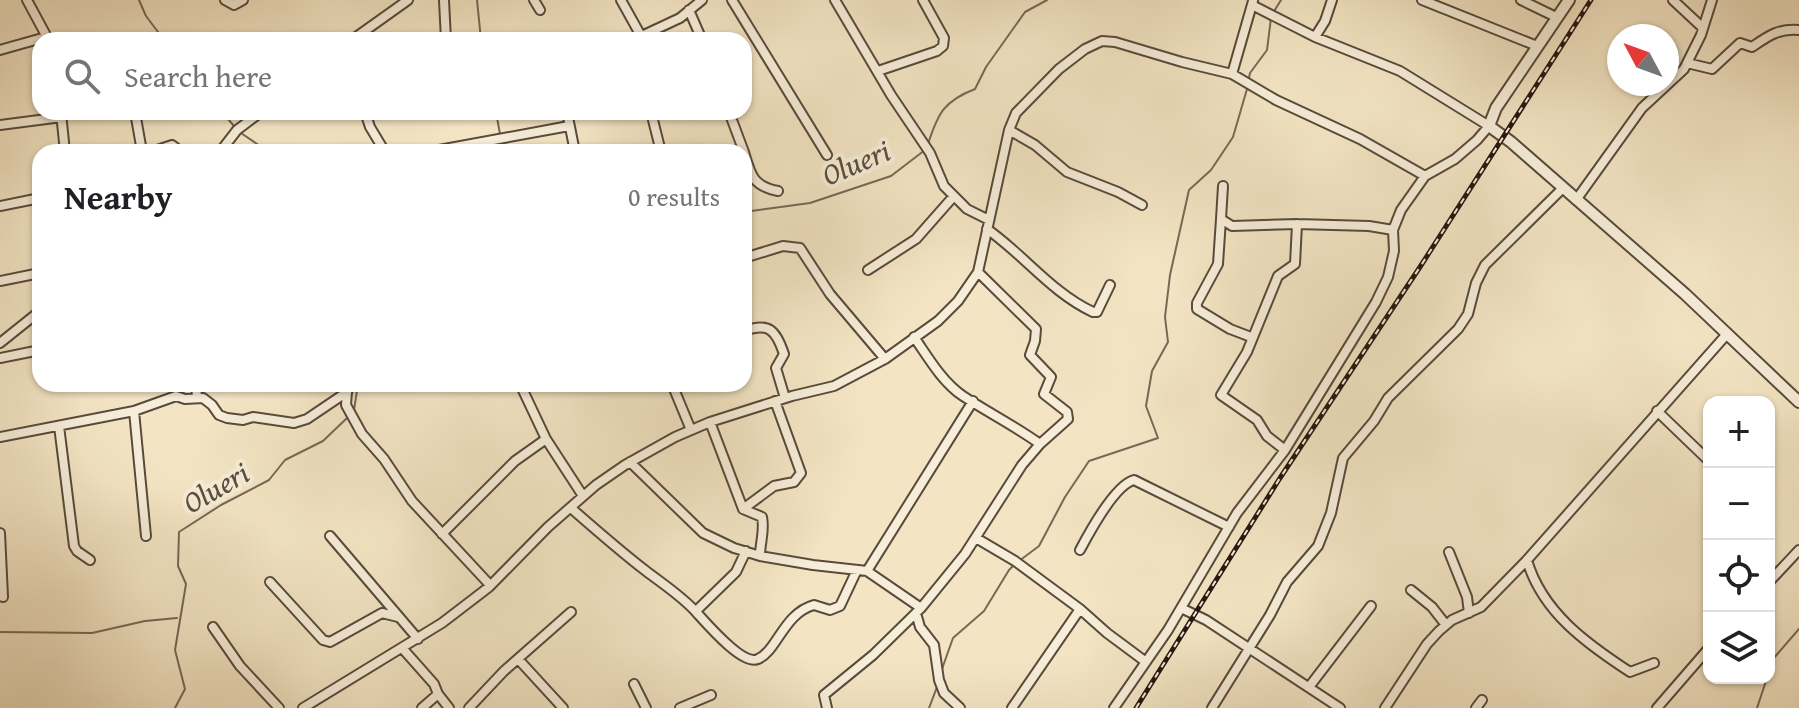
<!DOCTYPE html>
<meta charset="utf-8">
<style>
:root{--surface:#fff;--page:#f6f6f6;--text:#202124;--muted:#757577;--line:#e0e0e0}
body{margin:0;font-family:"Gentium Book Plus",serif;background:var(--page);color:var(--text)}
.controls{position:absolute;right:24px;bottom:24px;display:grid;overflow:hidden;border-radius:16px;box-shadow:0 2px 6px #0004}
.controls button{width:72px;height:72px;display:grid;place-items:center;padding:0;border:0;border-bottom:2px solid var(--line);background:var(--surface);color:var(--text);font:40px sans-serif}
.compass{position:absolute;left:1607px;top:24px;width:72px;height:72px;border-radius:50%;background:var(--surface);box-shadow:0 2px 6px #0004;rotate:311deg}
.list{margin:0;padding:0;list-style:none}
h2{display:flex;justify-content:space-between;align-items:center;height:104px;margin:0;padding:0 32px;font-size:34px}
h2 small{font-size:26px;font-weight:400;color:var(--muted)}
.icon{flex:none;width:44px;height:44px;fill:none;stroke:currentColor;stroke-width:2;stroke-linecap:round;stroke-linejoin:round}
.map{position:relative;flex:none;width:1799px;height:708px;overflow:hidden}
.search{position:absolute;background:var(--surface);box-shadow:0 2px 6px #0004;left:32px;top:32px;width:720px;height:88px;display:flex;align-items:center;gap:20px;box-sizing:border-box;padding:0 28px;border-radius:24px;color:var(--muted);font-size:30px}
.panel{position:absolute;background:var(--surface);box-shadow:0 2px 6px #0004;left:32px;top:144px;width:720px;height:248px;border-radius:24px}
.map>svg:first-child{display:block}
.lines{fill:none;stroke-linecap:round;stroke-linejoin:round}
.stream{stroke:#776856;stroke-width:2}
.minor-casing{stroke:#594a3c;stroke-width:12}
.tertiary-casing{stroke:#594a3c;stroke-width:14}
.minor{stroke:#f7eed9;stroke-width:8}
.tertiary{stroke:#f7eed9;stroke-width:10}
.rail-casing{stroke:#26160f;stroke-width:5}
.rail{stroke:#f7eed9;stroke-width:2;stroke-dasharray:6;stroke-linecap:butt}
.labels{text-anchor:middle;stroke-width:8;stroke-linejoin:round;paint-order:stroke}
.water-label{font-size:30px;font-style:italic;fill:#5c4d3f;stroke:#f7eed9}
</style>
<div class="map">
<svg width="1799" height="708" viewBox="0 0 1799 708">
<rect width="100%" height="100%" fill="#f3e5c4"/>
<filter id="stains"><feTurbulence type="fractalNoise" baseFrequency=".0025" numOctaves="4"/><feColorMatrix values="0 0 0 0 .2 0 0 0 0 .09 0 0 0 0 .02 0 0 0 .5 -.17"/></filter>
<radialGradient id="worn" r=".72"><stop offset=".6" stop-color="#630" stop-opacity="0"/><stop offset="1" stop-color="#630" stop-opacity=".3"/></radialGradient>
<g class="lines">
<path class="stream" d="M139,0L146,16L164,40
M477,0L481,40
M1273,13L1281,0
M1249,78L1250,73L1267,50L1271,18
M222,112L234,126
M496,112L500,134
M238,131L269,152
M501,141L503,152
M928,144C938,113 944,101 975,89L986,67L1025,12L1047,0
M744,212L810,203L891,176L925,150
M354,410L358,384
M1019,561L1039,546L1065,497L1089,461L1158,438L1146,406L1152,371L1168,342L1165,317L1170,275L1189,190L1211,170L1233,137L1247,89
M0,632L92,633L145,621L177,618
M942,669L953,638L984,611L1009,570L1014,565
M1769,672L1773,659L1799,629
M175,708L185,689L175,650L186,584L178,566L179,532L221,505L269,480L285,460L323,441L347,418
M929,708L937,687
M1757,708L1767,678"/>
<g class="minor-casing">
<path id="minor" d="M27,0L48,39
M225,0L234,5L243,0
M444,0L446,40
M534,0L540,10
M621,0L641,36
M732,0L827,155
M835,0L891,95L930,153L944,186L967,209L989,220
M1422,0L1537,46
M1521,0L1556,17
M1673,0L1703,28
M689,10L702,40
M1315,37L1325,21L1332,0
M352,40L408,0
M633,40L680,18L702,0
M0,50L46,37
M1687,63L1712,69L1740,43L1752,47C1768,36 1779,28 1799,30
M878,71L937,51L943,46L944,38L923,0
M1232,74L1253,1
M135,112L141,146L147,152
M365,112L370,127L385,152
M567,112L575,152
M651,112L661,152
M729,112L744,152
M61,113L65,152
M0,125L62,117
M1009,130L1035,145L1067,172L1118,192L1142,205
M151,152L172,145L181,152
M220,152L237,130L261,112
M428,152L569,126
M744,152C751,176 753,186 778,191
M1223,186L1221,219L1232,226L1297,224L1369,226L1393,230
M1576,200L1642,108L1684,69L1701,35L1712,0
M0,206L40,198
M1221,219L1218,264L1197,303V309L1230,329L1251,337
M987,229C1024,255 1052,293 1093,312H1097L1110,285
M744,258L783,246L800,248L830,294L885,359
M868,270L916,239L953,197
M0,281L40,273
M744,331C769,322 776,330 784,354L776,368L785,398
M914,337C928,357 942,382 963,396C989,413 1015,426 1040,444
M0,343L40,311
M0,358L40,350
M196,384L197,398
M351,384L347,392L346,405L362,434L384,459L412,501L490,585
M520,384L546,439L583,496
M672,384L691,430
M134,411L146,536
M1657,411L1709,461
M710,422L743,509L762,517C765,531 760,542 760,556
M59,426L74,546L77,551L90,560
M0,437L134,411L176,396L185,399L203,398L212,405L219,415L227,418L243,420L253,417L294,423L307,419L347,392
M1285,450L1267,436L1257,420L1221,395L1247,352L1278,276L1295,264L1297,224
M630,462L703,533L734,548L760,556L813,565L867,571L921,608
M571,508C595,529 620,551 646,571C663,584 683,597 697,613C707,624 743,666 758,659C777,651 784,613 814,605L830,610L840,606L857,570
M743,509L774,486L794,482L801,473L775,401
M0,533L3,597
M442,534L515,461L546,439
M330,536L418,639
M976,538L1015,561L1080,609
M1080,550C1089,533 1115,485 1134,480L1229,527
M1449,552L1467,597L1469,613
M1527,560C1542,612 1587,644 1630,672L1654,663
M867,571L973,401
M270,582L323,640L330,642L382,613L398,617
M1769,582L1799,550
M1411,590L1432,607L1446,625
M1181,608L1206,620L1340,708
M696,611L736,572L746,551
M916,613L920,627L934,645L939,680L944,693L960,708
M213,627L240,666L279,708
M403,649L434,684L438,694L449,708
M519,660L563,708
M634,684L646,708
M1309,687L1371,606
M303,708L442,623L489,587L548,527L596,485L625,465L675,437L710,422L792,396L834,386L885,359L938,321L958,301L978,272L1009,130L1016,113L1059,69L1085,49L1102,41L1115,42L1182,62L1232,74L1276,100L1360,139L1425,176
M422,708L438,694
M469,708L504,671L571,612
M680,708L711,695
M827,708L824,695L873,655L921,608L965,554L1022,465L1040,444L1068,419L1067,412L1044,394L1051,377L1030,355L1035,341L1036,329L978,272
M1012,708L1080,609L1107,633L1146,662
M1114,708L1168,630L1237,513L1285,450L1376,302L1388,277L1394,251L1393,230L1401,210L1425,176L1455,159L1477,140L1489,126L1400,71L1315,37L1252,5
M1212,708L1270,615L1287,582L1318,546L1331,513L1343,458L1374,421L1388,398L1458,329L1468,314L1476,283L1485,265L1563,188
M1385,708L1427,644L1439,631L1452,620L1481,607L1527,560L1727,334
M1476,708L1482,700
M1657,708L1709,648"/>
</g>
<g class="tertiary-casing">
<path id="tertiary" d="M1569,0L1496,108L1489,126L1511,142L1685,294L1799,402"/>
</g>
<use href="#minor" class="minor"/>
<use href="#tertiary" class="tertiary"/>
<g class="rail-casing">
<path id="rail" d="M1136,708L1280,478L1420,267L1591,0"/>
</g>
<use href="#rail" class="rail"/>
</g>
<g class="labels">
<g class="water-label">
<text transform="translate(856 163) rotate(-23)" y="10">Olueri</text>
<text transform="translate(216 488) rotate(-30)" y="10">Olueri</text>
</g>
</g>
<rect width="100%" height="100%" filter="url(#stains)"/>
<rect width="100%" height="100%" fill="url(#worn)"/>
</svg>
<div class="controls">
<button>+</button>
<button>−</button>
<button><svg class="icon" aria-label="locate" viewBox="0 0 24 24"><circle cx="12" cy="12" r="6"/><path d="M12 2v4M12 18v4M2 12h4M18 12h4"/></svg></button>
<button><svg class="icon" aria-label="layers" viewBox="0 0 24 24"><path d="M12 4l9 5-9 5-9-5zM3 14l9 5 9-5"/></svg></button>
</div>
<svg class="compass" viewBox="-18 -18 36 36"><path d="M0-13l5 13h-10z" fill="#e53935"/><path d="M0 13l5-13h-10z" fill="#757577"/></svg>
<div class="search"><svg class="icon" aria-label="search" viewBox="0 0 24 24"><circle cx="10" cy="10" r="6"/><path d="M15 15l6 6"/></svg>Search here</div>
<section class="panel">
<h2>Nearby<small>0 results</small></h2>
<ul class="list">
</ul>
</section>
</div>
